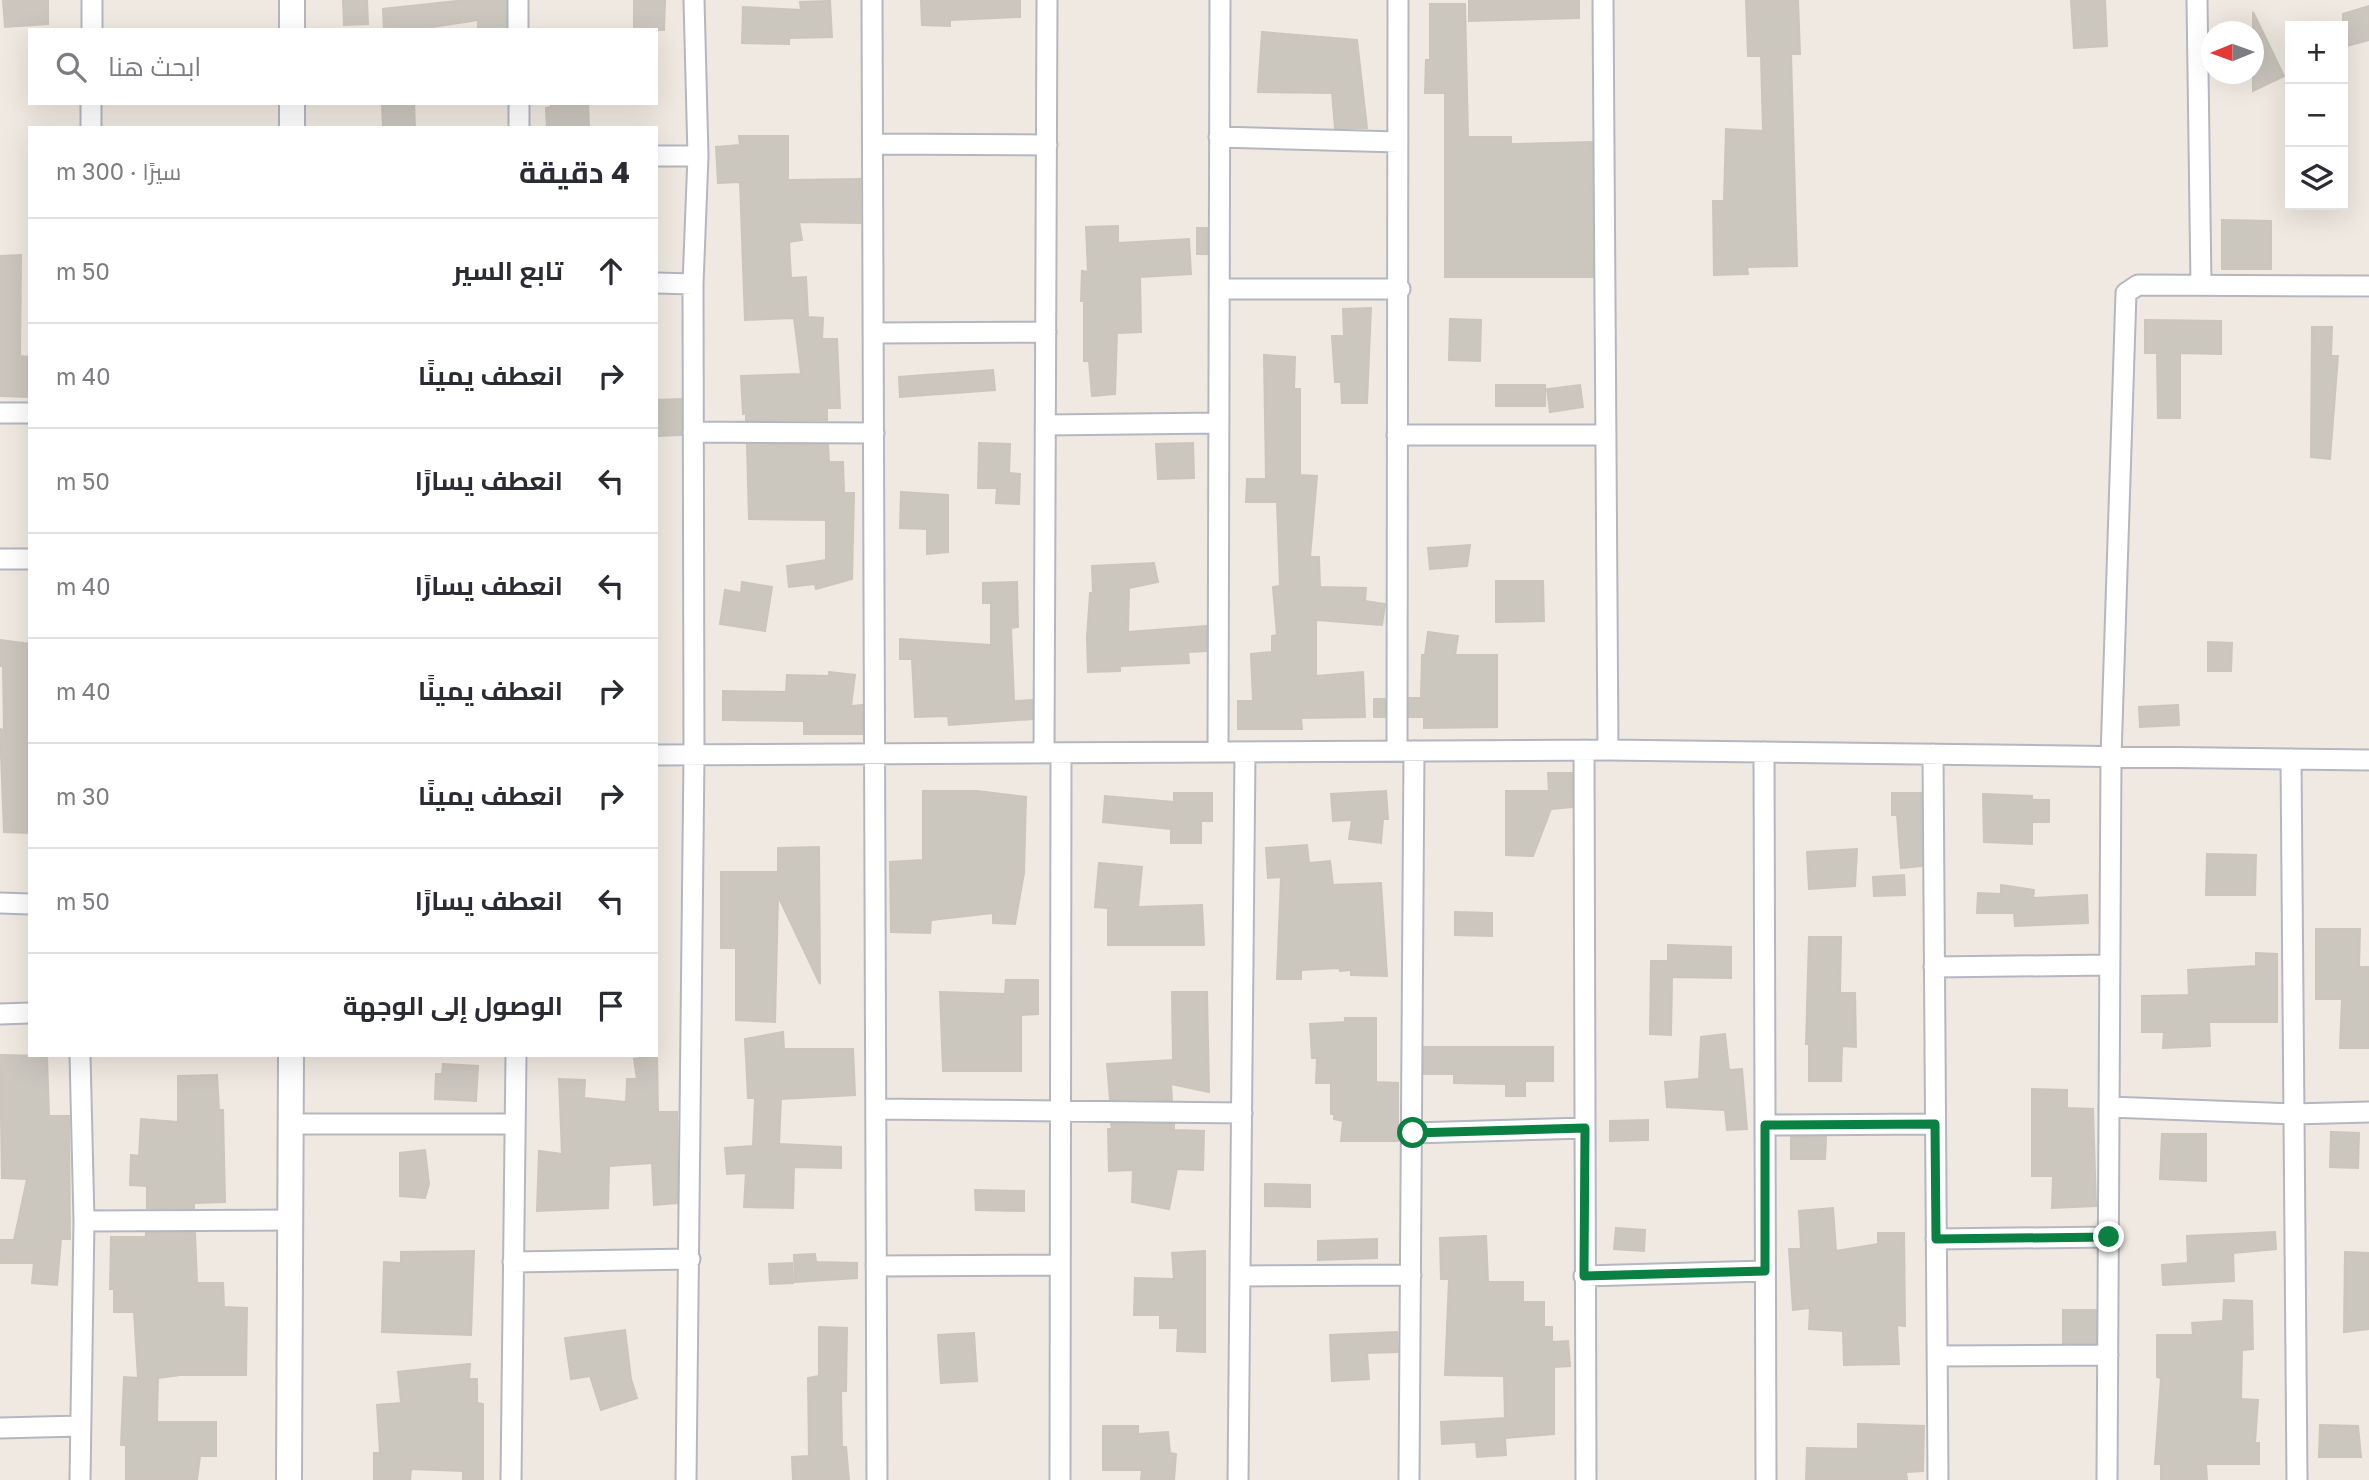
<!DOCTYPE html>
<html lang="ar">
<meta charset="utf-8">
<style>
:root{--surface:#fff;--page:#f2f2f3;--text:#2b2b33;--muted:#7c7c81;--line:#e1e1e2}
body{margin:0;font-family:"Golos Text",Cairo,sans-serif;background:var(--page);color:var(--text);direction:rtl}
.controls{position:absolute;right:21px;top:21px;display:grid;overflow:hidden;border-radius:0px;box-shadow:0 7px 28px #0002}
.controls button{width:63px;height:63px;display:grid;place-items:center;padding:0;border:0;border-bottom:2px solid var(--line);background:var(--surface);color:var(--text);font:35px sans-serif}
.compass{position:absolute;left:2201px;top:21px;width:63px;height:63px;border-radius:50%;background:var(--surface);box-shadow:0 7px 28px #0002;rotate:269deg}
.stop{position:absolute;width:21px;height:21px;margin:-16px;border:5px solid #0b8043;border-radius:50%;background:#fff}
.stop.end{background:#0b8043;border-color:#fff;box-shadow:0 2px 7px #0008}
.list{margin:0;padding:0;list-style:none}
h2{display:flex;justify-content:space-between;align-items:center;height:91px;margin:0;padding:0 28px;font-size:30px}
h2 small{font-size:23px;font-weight:400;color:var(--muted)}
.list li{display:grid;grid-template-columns:46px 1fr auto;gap:21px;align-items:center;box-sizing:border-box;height:105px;padding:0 28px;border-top:2px solid var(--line)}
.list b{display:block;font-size:26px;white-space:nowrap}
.list em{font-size:23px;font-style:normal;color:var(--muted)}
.icon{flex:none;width:38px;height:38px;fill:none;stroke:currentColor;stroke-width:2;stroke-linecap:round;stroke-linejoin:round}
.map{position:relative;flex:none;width:2369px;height:1480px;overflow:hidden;direction:ltr}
.search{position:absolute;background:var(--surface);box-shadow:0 7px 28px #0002;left:28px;top:28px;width:630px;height:77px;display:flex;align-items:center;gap:18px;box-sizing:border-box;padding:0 24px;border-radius:0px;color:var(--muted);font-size:26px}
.panel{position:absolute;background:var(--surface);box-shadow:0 7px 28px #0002;left:28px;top:126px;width:630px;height:931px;border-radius:0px;direction:rtl}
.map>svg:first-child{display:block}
.building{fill:#cbc7bf;stroke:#cbc5ba;stroke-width:2}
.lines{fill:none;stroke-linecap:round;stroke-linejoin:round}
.minor-casing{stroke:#b4b7c1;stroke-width:23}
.tertiary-casing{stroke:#b4b7c1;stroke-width:28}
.minor{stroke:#fff;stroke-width:19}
.tertiary{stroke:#fff;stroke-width:24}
.route{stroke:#0b8043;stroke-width:9}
</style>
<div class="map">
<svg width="2369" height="1480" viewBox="0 0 2369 1480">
<rect width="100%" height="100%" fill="#efe9e1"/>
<path class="building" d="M3,0H48V24L5,27Z
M343,0H367L368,24L344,25Z
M466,0H506V30H478V20L432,27V30H384L383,9Z
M634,0H665L664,30H634Z
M921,0H1020V17L950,20V26L922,25Z
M1469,0H1579V18L1469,21Z
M1746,0H1798L1800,54H1791L1797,266L1747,267L1748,274L1714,275L1713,201H1724L1726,129L1763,131L1761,56H1748Z
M2071,0H2105L2107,46L2074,48Z
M830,1L832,37L789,38V44L742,43L743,7L801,10L800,2Z
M1430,4H1465L1468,137H1511V144L1592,142L1593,277H1445V93H1425L1426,60H1430Z
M2369,6V40L2343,47V14Z
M2253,12L2284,76L2253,91Z
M1262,32L1357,40L1367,128H1335L1332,93L1258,92Z
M382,103H414L415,128H383Z
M551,103H588L589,128H547L546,108L551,107Z
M739,136H788V180L860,179V223L799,222L802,240L789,242L791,278L806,277L808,317L823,318L822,339H837L840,408H827V420H746V413L743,414L741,376L801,374L794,318L745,320L740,182L718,183L716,147L740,145Z
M2222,220L2271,221V269H2222Z
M1118,226V243L1189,239L1191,274L1140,277L1141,332L1117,333L1115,394L1092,396L1089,361H1084V301H1081L1082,271L1088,272L1086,227Z
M1197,228H1207V254H1197Z
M21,255L20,356L30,357V397L0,396V256Z
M1371,308L1367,403H1342L1341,382H1335L1332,336H1344L1343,309Z
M1450,319L1481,320L1480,361L1449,360Z
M2145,320L2221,321V354L2180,353V418H2158L2157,353H2145Z
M2312,327H2332L2331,356H2338L2330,459L2311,457Z
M1264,355L1295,357L1294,389H1300V475L1317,476L1310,557H1319L1320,587L1366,588L1365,601L1385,604L1382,625L1316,620V676L1363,672L1365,717L1301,718L1302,729H1238V701H1253L1251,654L1272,652V636L1277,635L1273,587L1280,586L1277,502H1246L1247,479H1266Z
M993,370L995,390L900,397L899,377Z
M1496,385H1545V406H1496Z
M1580,385L1583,407L1550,412L1547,389Z
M681,399V435L656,436V400Z
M979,443L1010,444L1009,473L1020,474L1019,504L996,503L997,488H978Z
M1193,443L1194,478L1158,479L1156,444Z
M747,445H828L829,462H843L844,493H854L852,579L816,589L815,584L789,587L787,566L826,560V520L749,519Z
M901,492L948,495V552L927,554V529L900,528Z
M1470,545L1467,566L1430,569L1428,548Z
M1154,563L1158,582L1129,588L1128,632L1206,626V651L1188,652L1189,663L1120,666V671L1088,672L1087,638L1090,593H1093L1092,566Z
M1496,581H1543L1544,621L1496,622Z
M742,582L772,587L765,631L720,624L725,590L741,593Z
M1017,582L1018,627L1011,628L1014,701L1032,700V719L949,725L948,716L915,717L912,659H900V639L991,645V603H983V583Z
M1428,632L1458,636L1455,655H1497V727L1424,728V717H1409V698H1421L1422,655H1425Z
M0,640L30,644V833L4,832L0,729L4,730L3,666H0Z
M2208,642L2232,643L2231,671H2208Z
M829,672L855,675L851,706L862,705V734H804V721L723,720V691L786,692L787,675L829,676Z
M1374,699H1385V717H1374Z
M2178,705L2179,725L2140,727L2139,707Z
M1548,773H1572V807L1551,809L1533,856L1506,855V791H1549Z
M923,791H977L1026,797L1024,873L1015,924L993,923V913L931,920L930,933L891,932L890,862L923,860Z
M1386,791L1388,819H1383L1381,843L1349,839L1352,820L1333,821L1331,794Z
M1174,793H1212V821H1201V843H1171V829L1103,822L1105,796L1174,802Z
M1892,793H1921L1922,866L1901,868L1897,815H1892Z
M1983,794L2032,796V800H2049V822H2032V844L1984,842Z
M1307,845L1309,863L1330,861L1333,885L1381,883L1387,976L1351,975V970L1340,971L1339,968L1301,970V979H1277L1281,877L1268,878L1266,848Z
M819,847L820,984L778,896L775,1022L736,1020V948H721V872H778V848Z
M1857,849L1855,886L1809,889L1807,852Z
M2207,854L2256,855L2255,895H2206Z
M1099,863L1142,867L1138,907L1202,905L1204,945H1108V908L1095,907Z
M1904,875L1905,895L1874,896L1873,877Z
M2001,885L2034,890L2033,898L2087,895L2088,923L2015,926L2014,913H1977L1978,893L2001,894Z
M1455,912L1492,913V936L1455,935Z
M2316,929H2360L2359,967H2369V1048H2340L2342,999H2316Z
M1809,937H1841L1840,993H1855L1856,1047L1842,1046L1841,1081H1809V1044H1806Z
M1668,945L1731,947V978L1672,977L1671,1035L1650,1034L1651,961H1668Z
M2256,953L2277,954V1022H2209L2210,1046L2163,1048L2164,1032H2142V996L2189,995L2188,970L2256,966Z
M1006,980H1038V1014L1021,1015V1071H943L940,992L1005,994Z
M1172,992H1207L1209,1092L1171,1084L1172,1100L1110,1099L1107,1064L1173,1060Z
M1345,1018H1376V1082L1398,1083V1141H1341L1343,1121L1334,1119V1114H1331V1083H1316L1317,1058H1312L1310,1024L1345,1022Z
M783,1032L784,1049H853L855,1095L781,1099L779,1144L841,1147V1168L794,1167L793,1208L744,1207L746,1173L727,1174L725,1148L753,1146L755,1098H748L745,1039Z
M1725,1034L1729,1070L1742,1069L1747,1129L1727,1130L1725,1110L1667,1107L1665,1082L1699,1079L1701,1037Z
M1424,1047H1553V1081H1525V1096H1506V1084L1454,1083V1074H1424Z
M0,1055L47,1056L49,1116H69L70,1239H61L57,1285L32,1283L34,1263H0V1240H14L27,1179L2,1178Z
M657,1055L658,1112H677V1203L654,1205L652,1163L609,1166L608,1208L537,1211L539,1151L562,1154L559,1079L585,1080L584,1098L626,1102L627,1079H637L634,1059Z
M443,1064L478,1066L476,1101L435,1099L436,1074H442Z
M217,1075L219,1110H223L225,1202L194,1203V1208H147V1186L130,1185L131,1155L139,1156L141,1119L178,1122V1076Z
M2032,1089L2067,1090V1108L2093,1109L2096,1206L2052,1208L2053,1176H2032Z
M1648,1120V1140L1610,1141V1121Z
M1111,1124H1174V1130L1204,1131L1203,1170L1177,1169L1169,1209L1132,1202L1133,1170L1109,1171L1108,1129H1112Z
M2331,1132L2359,1133L2358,1168L2330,1167Z
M2162,1134H2206V1181L2160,1179Z
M1791,1137H1826L1825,1159H1791Z
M425,1150L429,1184L425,1198L400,1196V1153Z
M1265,1184L1310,1185V1207L1265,1206Z
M975,1190L1024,1191V1211L976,1210Z
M1833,1208L1836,1251L1878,1244V1233H1904L1905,1326L1897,1325L1899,1364L1844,1365L1843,1331L1809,1329L1810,1308L1793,1310L1789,1249H1801L1799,1211Z
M1616,1228L1645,1230L1644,1251L1614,1249Z
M2275,1232L2276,1249L2233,1253L2234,1281L2163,1285L2162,1265L2188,1263L2187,1236Z
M146,1233H195L197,1283H223L224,1307L247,1308L246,1375H180L158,1378L157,1422H216V1456H200L197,1480H126V1445H121L124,1377L138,1378L134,1312H114V1289H110L111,1237H146Z
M1486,1236L1488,1282H1523V1302H1544V1327H1552V1342L1568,1341L1570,1366L1554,1367V1434L1505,1438L1506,1455L1477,1457L1476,1442L1442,1444L1441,1422L1505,1418L1504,1376L1445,1375L1449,1279H1441L1440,1238Z
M1377,1239V1258L1318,1260V1241Z
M474,1251L471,1335L382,1332L384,1262L401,1263V1252Z
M1205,1251V1352L1177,1351L1178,1328H1160V1315H1134L1135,1278L1174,1279L1172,1253Z
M2345,1252L2369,1253V1329L2344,1332Z
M815,1254L816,1262L857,1263V1278L795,1282L794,1255Z
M792,1263L793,1283L770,1284L769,1264Z
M2224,1300L2252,1301L2253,1349L2242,1350L2241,1399L2258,1400L2255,1443H2259V1464H2206L2207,1480H2161V1464H2155L2161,1378L2157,1377V1335H2193L2192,1323L2223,1321Z
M2063,1310H2096V1343H2063Z
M819,1327L847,1328L846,1391H841L842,1447H846L849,1480H793L792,1457L809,1456L808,1378L819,1376Z
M625,1330L631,1379L637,1398L601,1410L590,1376L571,1379L565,1338Z
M1397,1332L1398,1352L1367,1353L1369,1379L1332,1381L1330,1335Z
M974,1333L977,1381L941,1383L938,1335Z
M470,1364L469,1379H477V1403L483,1404V1480H463V1471L411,1469L410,1480H374V1453H380L377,1405L401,1403L398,1372Z
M1858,1424L1924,1426L1923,1471L1906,1472L1907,1480H1806L1807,1448L1858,1449Z
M2320,1425L2358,1426L2361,1457H2319Z
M1103,1426H1138V1434L1168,1432L1170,1453L1176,1454L1174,1480H1141L1142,1470H1103Z"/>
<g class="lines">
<g class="minor-casing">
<path id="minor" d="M518,0V30
M872,0L877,1480
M1603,0L1608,750
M2197,0L2201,285
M92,30V0
M519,103V128
M91,128V103
M1219,137L1398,142
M875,144L1047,145
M656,156H698
M656,283L693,284
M1221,289H1400
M874,333L1046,332
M0,413H30
M1046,425L1219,423
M693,432L874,433
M1397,435H1606
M0,559H30
M1584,750L1586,1480
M1397,751L1398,0
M1218,752L1220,0
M1764,752L1766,1480
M1044,753L1047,0
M1933,754L1938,1480
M656,755L1608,750L2369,760
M2291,759L2297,1480
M0,903L30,904
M1934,967L2110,965
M0,1014L30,1013
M2109,1107L2293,1114L2369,1112
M876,1109L1242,1113
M291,1124H515
M1765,1125L1935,1124
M1413,1133L1585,1128
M84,1221L289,1220
M1936,1239L2109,1237
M513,1262L690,1259
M876,1266L1060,1265
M1240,1276L1411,1275
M1584,1276L1765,1271
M1937,1356L2108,1355
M0,1428L80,1426
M80,1480L84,1221L80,1055
M511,1480L516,1055
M686,1480L694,755L693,284L698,156L694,0
M1060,1480L1061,753
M1238,1480L1245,752
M1409,1480L1414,751
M2107,1480L2111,757L2126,293L2138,285L2369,286"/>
</g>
<g class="tertiary-casing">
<path id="tertiary" d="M292,30V0
M292,128V103
M289,1480L291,1055"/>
</g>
<use href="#minor" class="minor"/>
<use href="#tertiary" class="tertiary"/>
</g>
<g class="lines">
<path class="route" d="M1413,1133L1585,1128L1584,1276L1765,1271V1125L1935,1124L1936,1239L2109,1237"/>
</g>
</svg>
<div class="controls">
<button>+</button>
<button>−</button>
<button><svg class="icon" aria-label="layers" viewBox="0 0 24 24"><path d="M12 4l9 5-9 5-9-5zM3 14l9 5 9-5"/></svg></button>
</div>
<svg class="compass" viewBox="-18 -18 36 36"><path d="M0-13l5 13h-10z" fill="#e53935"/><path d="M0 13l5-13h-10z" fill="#7c7c81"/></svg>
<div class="stop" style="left:1413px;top:1133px"></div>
<div class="stop end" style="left:2109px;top:1237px"></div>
<div class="search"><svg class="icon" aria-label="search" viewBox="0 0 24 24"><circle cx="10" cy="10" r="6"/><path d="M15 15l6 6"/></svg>ابحث هنا</div>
<section class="panel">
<h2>4 دقيقة<small>سيرًا · 300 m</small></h2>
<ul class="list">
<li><svg class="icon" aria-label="ahead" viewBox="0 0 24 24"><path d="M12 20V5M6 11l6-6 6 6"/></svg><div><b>تابع السير</b></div><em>50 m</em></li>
<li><svg class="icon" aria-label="right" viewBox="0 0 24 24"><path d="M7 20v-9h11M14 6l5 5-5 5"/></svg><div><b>انعطف يمينًا</b></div><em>40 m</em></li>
<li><svg class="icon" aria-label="left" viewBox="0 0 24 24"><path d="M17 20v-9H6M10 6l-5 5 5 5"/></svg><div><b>انعطف يسارًا</b></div><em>50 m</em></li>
<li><svg class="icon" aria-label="left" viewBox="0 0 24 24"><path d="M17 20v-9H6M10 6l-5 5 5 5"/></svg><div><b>انعطف يسارًا</b></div><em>40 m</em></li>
<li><svg class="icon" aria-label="right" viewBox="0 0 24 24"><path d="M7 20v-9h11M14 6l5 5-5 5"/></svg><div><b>انعطف يمينًا</b></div><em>40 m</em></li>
<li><svg class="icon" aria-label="right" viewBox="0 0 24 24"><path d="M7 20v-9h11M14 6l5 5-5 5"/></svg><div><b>انعطف يمينًا</b></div><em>30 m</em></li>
<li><svg class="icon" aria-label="left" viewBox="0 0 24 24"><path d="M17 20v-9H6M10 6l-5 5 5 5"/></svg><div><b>انعطف يسارًا</b></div><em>50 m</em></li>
<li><svg class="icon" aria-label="arrive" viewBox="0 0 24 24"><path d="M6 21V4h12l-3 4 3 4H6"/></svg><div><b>الوصول إلى الوجهة</b></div></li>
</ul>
</section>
</div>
